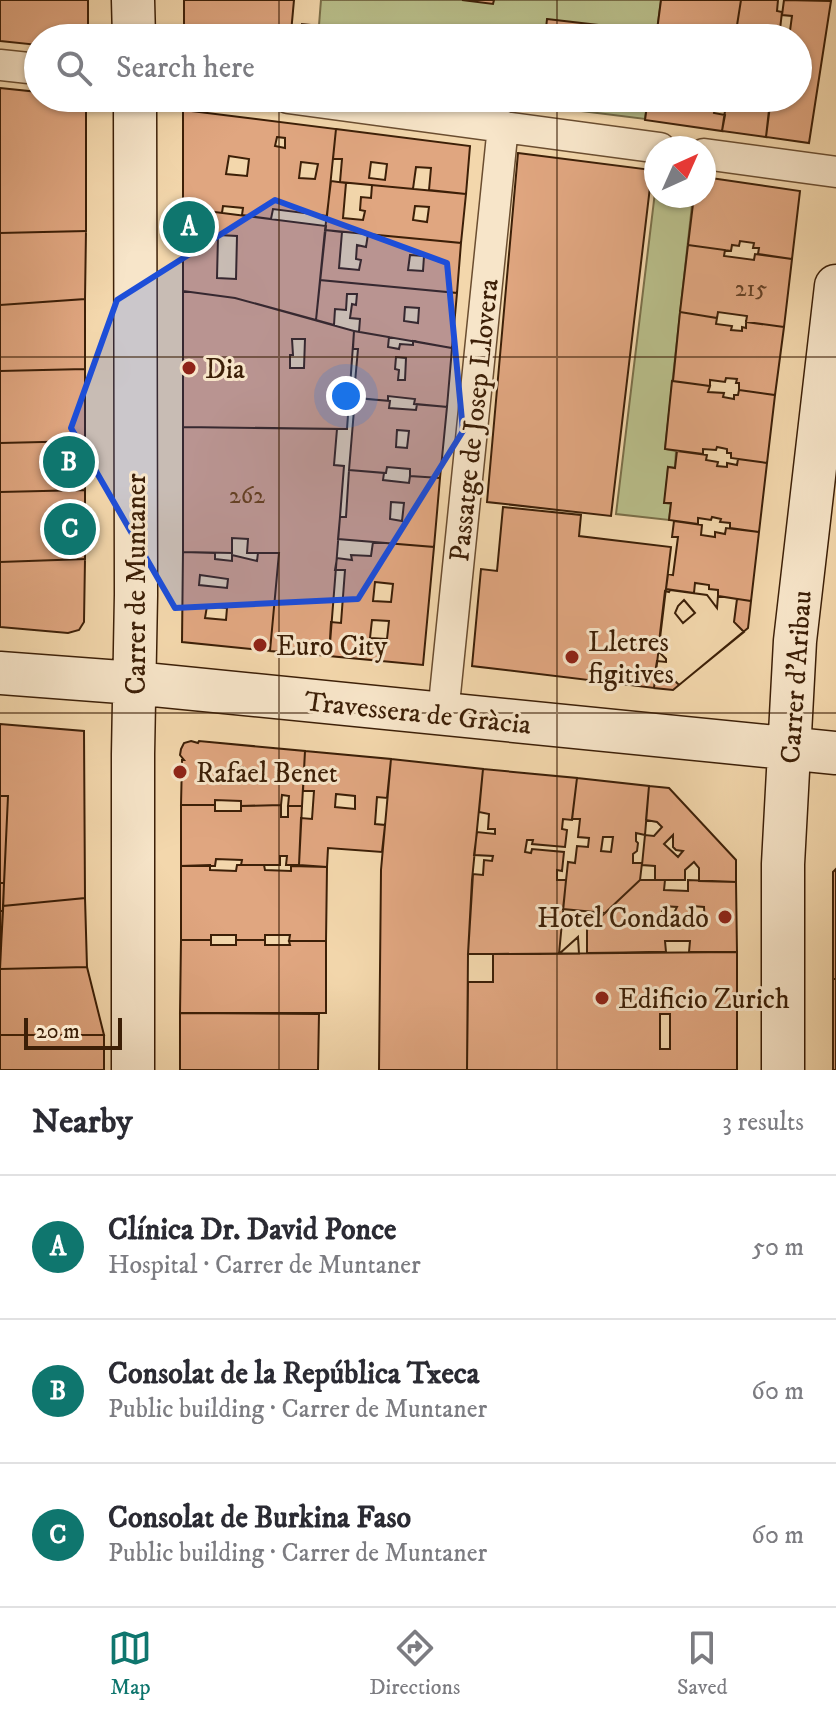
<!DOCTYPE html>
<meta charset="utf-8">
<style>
:root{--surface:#fff;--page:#f2f2f3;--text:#2b2b33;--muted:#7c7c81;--line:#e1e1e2;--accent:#0f766e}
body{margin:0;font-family:"IM FELL DW Pica",serif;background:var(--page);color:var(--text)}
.compass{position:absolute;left:644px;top:136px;width:72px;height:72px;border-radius:50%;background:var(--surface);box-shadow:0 2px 6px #0004;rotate:45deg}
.scale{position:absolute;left:24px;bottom:20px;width:98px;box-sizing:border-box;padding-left:8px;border:4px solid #3c1f07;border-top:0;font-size:22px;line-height:28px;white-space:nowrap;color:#3c1f07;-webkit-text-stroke:6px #f7e5c9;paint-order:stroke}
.you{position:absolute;left:346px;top:396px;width:28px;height:28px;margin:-20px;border:6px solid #fff;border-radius:50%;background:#1a73e8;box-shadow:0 0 0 12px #1a73e833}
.badge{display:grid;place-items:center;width:52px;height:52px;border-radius:50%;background:var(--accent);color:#fff;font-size:26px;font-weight:700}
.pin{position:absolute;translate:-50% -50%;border:4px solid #fff;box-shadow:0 2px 8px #0006}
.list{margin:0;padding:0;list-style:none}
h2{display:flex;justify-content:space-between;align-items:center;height:104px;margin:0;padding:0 32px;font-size:34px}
h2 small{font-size:26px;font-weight:400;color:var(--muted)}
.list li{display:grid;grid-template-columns:52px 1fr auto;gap:24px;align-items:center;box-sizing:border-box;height:144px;padding:0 32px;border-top:2px solid var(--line)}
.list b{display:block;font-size:30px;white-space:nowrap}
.list p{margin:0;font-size:26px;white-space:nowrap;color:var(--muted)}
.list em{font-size:26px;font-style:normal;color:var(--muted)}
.icon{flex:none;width:44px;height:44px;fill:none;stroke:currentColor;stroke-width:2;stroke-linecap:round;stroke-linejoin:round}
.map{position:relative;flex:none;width:836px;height:1070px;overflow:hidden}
.search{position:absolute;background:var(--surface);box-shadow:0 2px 6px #0004;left:24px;right:24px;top:24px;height:88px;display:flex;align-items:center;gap:20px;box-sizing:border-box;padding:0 28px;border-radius:44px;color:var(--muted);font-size:30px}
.sheet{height:536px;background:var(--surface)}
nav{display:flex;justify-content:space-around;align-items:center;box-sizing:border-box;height:112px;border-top:2px solid var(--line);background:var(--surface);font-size:22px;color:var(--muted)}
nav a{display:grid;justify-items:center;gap:4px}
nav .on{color:var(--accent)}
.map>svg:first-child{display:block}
.green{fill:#b9bf8b;stroke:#7a6f49;stroke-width:2}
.water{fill:#a3b6b7;stroke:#7a7a71;stroke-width:2}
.building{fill:#e0a680;stroke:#3c1f07;stroke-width:2;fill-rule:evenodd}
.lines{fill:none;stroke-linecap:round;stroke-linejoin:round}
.street-casing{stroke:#6a4d30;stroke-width:33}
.secondary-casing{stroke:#3c1f07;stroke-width:45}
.street{stroke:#f7e5c9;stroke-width:30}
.secondary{stroke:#f7e5c9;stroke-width:42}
.marked{fill:#1d4ed8;fill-opacity:0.2;stroke:#1d4ed8;stroke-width:6;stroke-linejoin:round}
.grid{fill:none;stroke:#3c1f07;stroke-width:2;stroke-opacity:0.55}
.poi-dot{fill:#8f2418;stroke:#f7e5c9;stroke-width:3}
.labels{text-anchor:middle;stroke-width:6;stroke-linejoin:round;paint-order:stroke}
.number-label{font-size:24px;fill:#654125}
.poi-label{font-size:28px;fill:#3c1f07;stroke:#f7e5c9;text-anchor:start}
.street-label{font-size:28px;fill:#3c1f07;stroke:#f7e5c9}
</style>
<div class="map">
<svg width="836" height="1070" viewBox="0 0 836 1070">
<rect width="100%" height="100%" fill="#f3d7ac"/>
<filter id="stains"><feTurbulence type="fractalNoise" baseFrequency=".0025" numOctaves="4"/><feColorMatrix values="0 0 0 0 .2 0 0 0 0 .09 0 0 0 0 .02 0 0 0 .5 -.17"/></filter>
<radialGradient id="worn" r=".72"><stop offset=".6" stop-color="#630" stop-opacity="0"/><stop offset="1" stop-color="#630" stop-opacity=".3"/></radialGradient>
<path class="green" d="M321,0H661L656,38H318Z
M477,98H648L645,119Z
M656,184V196H693L665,449L676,451L675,468L668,467L665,503L671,504L669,520L616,514Z"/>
<path class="water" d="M406,29L476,37L398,38L402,33H406Z"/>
<path class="building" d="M0,0H88V38H38V45L0,41Z
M184,0H294L291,33L301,35L302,24L320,26L318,38H184Z
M462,0H494L493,4Z
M661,0H741L735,38H656Z
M741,0H778L777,11L782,12L779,38H735Z
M784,0L831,1L809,143L766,137L770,101L780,103L781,98H798V38H789L792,16L782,15Z
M547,19L615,27L614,38H545Z
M0,88L38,92V98H86V231L0,233Z
M566,98H603L602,102Z
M648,98H716L714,113L725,115L722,131L645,120Z
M727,98H771L766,137L722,131Z
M183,110L336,129L327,216L273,209L271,219L242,215L243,208L223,206L222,213L183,208ZM277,137L285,138V148L275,146ZM229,156L249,159L247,176L226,174ZM301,162L318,164L315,179L299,178Z
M336,129L470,146L466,194L429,190L431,168L416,167L413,189L340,182L342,159H333ZM371,162L387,164L385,180L369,178Z
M518,153L652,170L611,516L487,502Z
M704,177L800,191L792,259L758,254L759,248H753L754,243L740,241L739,246L732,245L731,251L688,245L694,196H704Z
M331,181L346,183L343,218L363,220L365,211L360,210L361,197L371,198L372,185L466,194L461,243L325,230ZM415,206L429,207L427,222L413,220Z
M183,208L326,226L316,320L235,298L183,291ZM218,235L237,236L236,279L217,278Z
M325,230L342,232L339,268L359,270L361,260L356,259L357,245L366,247L368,234L461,243L457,293L320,280ZM410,255L424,256L423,271L408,270Z
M86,231L85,299L0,305V233Z
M688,245L725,250L724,256L754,260L755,254L792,259L784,327L746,322L747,316L718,312L717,318L680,312Z
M320,280L457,293L452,348L359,332L360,319L350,318L352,304L356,305L357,294H347L346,310L335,309L334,325L316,320ZM405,307L419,308L418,323L404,321Z
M183,291L235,298L354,331L347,429L183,427ZM292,339H305L304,368H290V355H293Z
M85,299V369L0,371V305Z
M680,312L717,318L716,324L732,326L731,330L742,331V327L746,328V322L784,327L775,395L739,390V383H736L737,379L726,378L725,382L710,380V386L673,381Z
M354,331L389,337L388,347L399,349L400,344L413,345V341L452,348L447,407L414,404L415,399L388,396V401L349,397L350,381L355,382L358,349H353ZM396,357L406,358L405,380H398L399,370L395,369Z
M85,369V441L0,443V371Z
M672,381L710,386L708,392L724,393L723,397L734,399V395H738L739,390L775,395L767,463L731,458V453H727V449L717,447L716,450L703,449V454L665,449Z
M355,398L390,401L389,408L416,410L417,404L447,407L440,478L410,476V469L387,467L386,473L349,470ZM397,430L409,431L407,448L396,447Z
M183,427L337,429L334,465L344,466L329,656L270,651L279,553H247L248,539L232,538V553L183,552Z
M85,441V490L0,492V443Z
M677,451L707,455L706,460L718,462L717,466L727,467V463L737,465L738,459L767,463L759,532L730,528V523L720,522L721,519L712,517L711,520L698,518V524L669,520L671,503H664L668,467L675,468Z
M349,470L384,473L383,480L409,483L410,476L440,478L434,547L338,539L340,517H346ZM391,502L404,503L402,521L390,519Z
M85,490V559L0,562V492Z
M503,507L581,515L579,536L671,547L654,688L472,666L481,569L497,571Z
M674,521L702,525L701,535L715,537V532L725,534L726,528L759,532L751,601L718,596V590L709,589V585L695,583L694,593L666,589L668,574L673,575L678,537H672Z
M373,542L434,547L423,665L329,656L331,622L341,623L345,570H335L337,558L352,560L351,555L371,556ZM375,582L393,584L391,602L373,601ZM372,620L389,621L387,639L370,638Z
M183,552L215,553V559L232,561V555L257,561L258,553H279L270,651L182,642ZM200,575L228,579L227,588L199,585ZM207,606L227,608L226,620L205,618Z
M85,559L84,622L79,630L68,633L0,627V562Z
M670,590L707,595L717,608L718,596L751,601L748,628L673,690L654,688L657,661L666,662V659L658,651L665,591L669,592ZM684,600L695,613L683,623L675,613L678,606Z
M670,590L707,595L717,608L718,596L737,599L734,622L744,632L679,685L669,675L655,673L657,661L666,662V659L658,651L665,591L669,592ZM684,600L695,613L683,623L675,613L678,606Z
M0,724L84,731L85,898L3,906L8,796H0Z
M191,741L198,743L199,741L305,751L302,806H288L289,796L282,795L281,805L241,806V801L215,800V805H181L182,760H184L180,755L181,749L184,743ZM238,767H243V780H238Z
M305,751L391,759L387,798L377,797L375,824L385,825L382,852L328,848L327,867L299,865L301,818L312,819L314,791H303ZM336,794L355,796V809L335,807Z
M391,759L483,769L472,880L468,954L467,1070H379L381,870Z
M483,769L577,778L572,820L563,819L562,829L567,830L565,847L532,844L533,840H527L525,852L531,853L532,849L564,852L562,871L557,870V880H566L559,954H468L473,874L483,875L484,860L492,861L493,856L474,855L477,832L495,834V829H488L489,814L479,812Z
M577,778L649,786L645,835L636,833V841L638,843L637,851L633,854V863H642L640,880L605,913L563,909L568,862L575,863L577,846L588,847L589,838L578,837L580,819H572ZM603,837H613L611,852L601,851Z
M649,786L669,788L736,860V882L699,881V868L694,862L685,870V880H655V866L642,865L645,835L654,836L662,827L657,822L646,820ZM673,835V847L676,850L683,851L678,857L664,844Z
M0,796H8L4,883H0Z
M181,805H215V811H241V806L281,805V817H288V806H302L299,865H286L287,856H280V865H241L242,860L216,859L215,866H181Z
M210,865V870L236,871L237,865H264L265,870L291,871V866L327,867L326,941H289L290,935H265V940H236V935H211V940H181V866Z
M836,869V979H833V872Z
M640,880H665L664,890L688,891V880L736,882L737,952H689L690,941H665L666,952L587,953V930ZM662,906L677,907L673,915L674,918L681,924H662ZM692,906L704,907L705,925L690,924L689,907Z
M0,883H4L3,911H0Z
M85,898L87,967L0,969L3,906Z
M0,911H3L0,965Z
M578,937L579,954H559Z
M578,937L579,954H559Z
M181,940H211V945H236V940H265V945H290L289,941H326V1013H180Z
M737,952V1070H467L468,982H493V954ZM660,1014H670V1049H660Z
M87,967L104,1035H0V969Z
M833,979H836V1070H833Z
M180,1013L319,1014L318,1070H180Z
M0,1035H104V1070H0Z"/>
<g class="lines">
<g class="street-casing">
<path id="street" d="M0,65L38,69
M288,98L660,148
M704,154L836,172
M443,714L503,126"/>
</g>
<g class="secondary-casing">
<path id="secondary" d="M133,0L134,38
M0,673L134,683L836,753
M133,1070V754L136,595L135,98
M783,1070V864L795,641L836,286"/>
</g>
<use href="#street" class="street"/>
<use href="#secondary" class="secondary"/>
</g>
<path class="marked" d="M275,200L447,263L463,431L358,599L175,608L71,428L117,300Z"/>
<path class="grid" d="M279,0V38M557,0V38M279,98V1070M557,98V1070M0,357H836M0,713H836"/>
<g class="poi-dot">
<circle cx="189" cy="368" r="8"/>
<circle cx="260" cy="645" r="8"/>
<circle cx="572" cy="657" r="8"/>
<circle cx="180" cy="772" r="8"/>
<circle cx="725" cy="917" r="8"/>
<circle cx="602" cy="998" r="8"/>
</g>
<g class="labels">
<g class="number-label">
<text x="751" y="296">215</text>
<text x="247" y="503">262</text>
</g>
<g class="poi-label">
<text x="205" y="378">Dia</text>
<text x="588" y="651">Lletres<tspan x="588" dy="32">figitives</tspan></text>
<text x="276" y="655">Euro City</text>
<text x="196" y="782">Rafael Benet</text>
<text x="709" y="927" text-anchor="end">Hotel Condado</text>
<text x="618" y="1008">Edificio Zurich</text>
</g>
<g class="street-label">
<text transform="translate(473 420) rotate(-84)" y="10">Passatge de Josep Llovera</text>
<text transform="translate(135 584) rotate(-90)" y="10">Carrer de Muntaner</text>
<text transform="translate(795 677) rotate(-86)" y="10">Carrer d'Aribau</text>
<text transform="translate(418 712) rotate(6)" y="10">Travessera de Gràcia</text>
</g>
</g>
<rect width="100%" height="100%" filter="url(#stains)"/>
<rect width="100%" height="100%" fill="url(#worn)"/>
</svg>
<svg class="compass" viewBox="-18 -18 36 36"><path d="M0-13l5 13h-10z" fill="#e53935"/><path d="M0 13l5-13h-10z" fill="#7c7c81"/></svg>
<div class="scale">20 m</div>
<div class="you"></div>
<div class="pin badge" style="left:189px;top:227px">A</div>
<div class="pin badge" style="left:69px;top:462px">B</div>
<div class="pin badge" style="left:70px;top:529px">C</div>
<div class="search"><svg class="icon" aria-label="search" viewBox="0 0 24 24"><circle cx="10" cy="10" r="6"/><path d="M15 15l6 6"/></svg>Search here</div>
</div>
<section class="sheet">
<h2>Nearby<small>3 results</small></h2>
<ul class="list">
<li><span class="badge">A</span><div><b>Clínica Dr. David Ponce</b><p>Hospital · Carrer de Muntaner</p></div><em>50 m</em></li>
<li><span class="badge">B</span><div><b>Consolat de la República Txeca</b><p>Public building · Carrer de Muntaner</p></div><em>60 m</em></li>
<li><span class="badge">C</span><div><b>Consolat de Burkina Faso</b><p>Public building · Carrer de Muntaner</p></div><em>60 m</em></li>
</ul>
</section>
<nav>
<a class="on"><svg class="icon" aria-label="map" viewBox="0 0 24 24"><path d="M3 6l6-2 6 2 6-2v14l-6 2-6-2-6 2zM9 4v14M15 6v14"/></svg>Map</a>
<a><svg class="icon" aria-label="directions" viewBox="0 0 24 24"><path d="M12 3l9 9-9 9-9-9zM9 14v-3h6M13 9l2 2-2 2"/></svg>Directions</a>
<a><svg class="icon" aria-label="saved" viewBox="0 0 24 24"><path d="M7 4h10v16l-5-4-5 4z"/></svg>Saved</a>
</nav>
